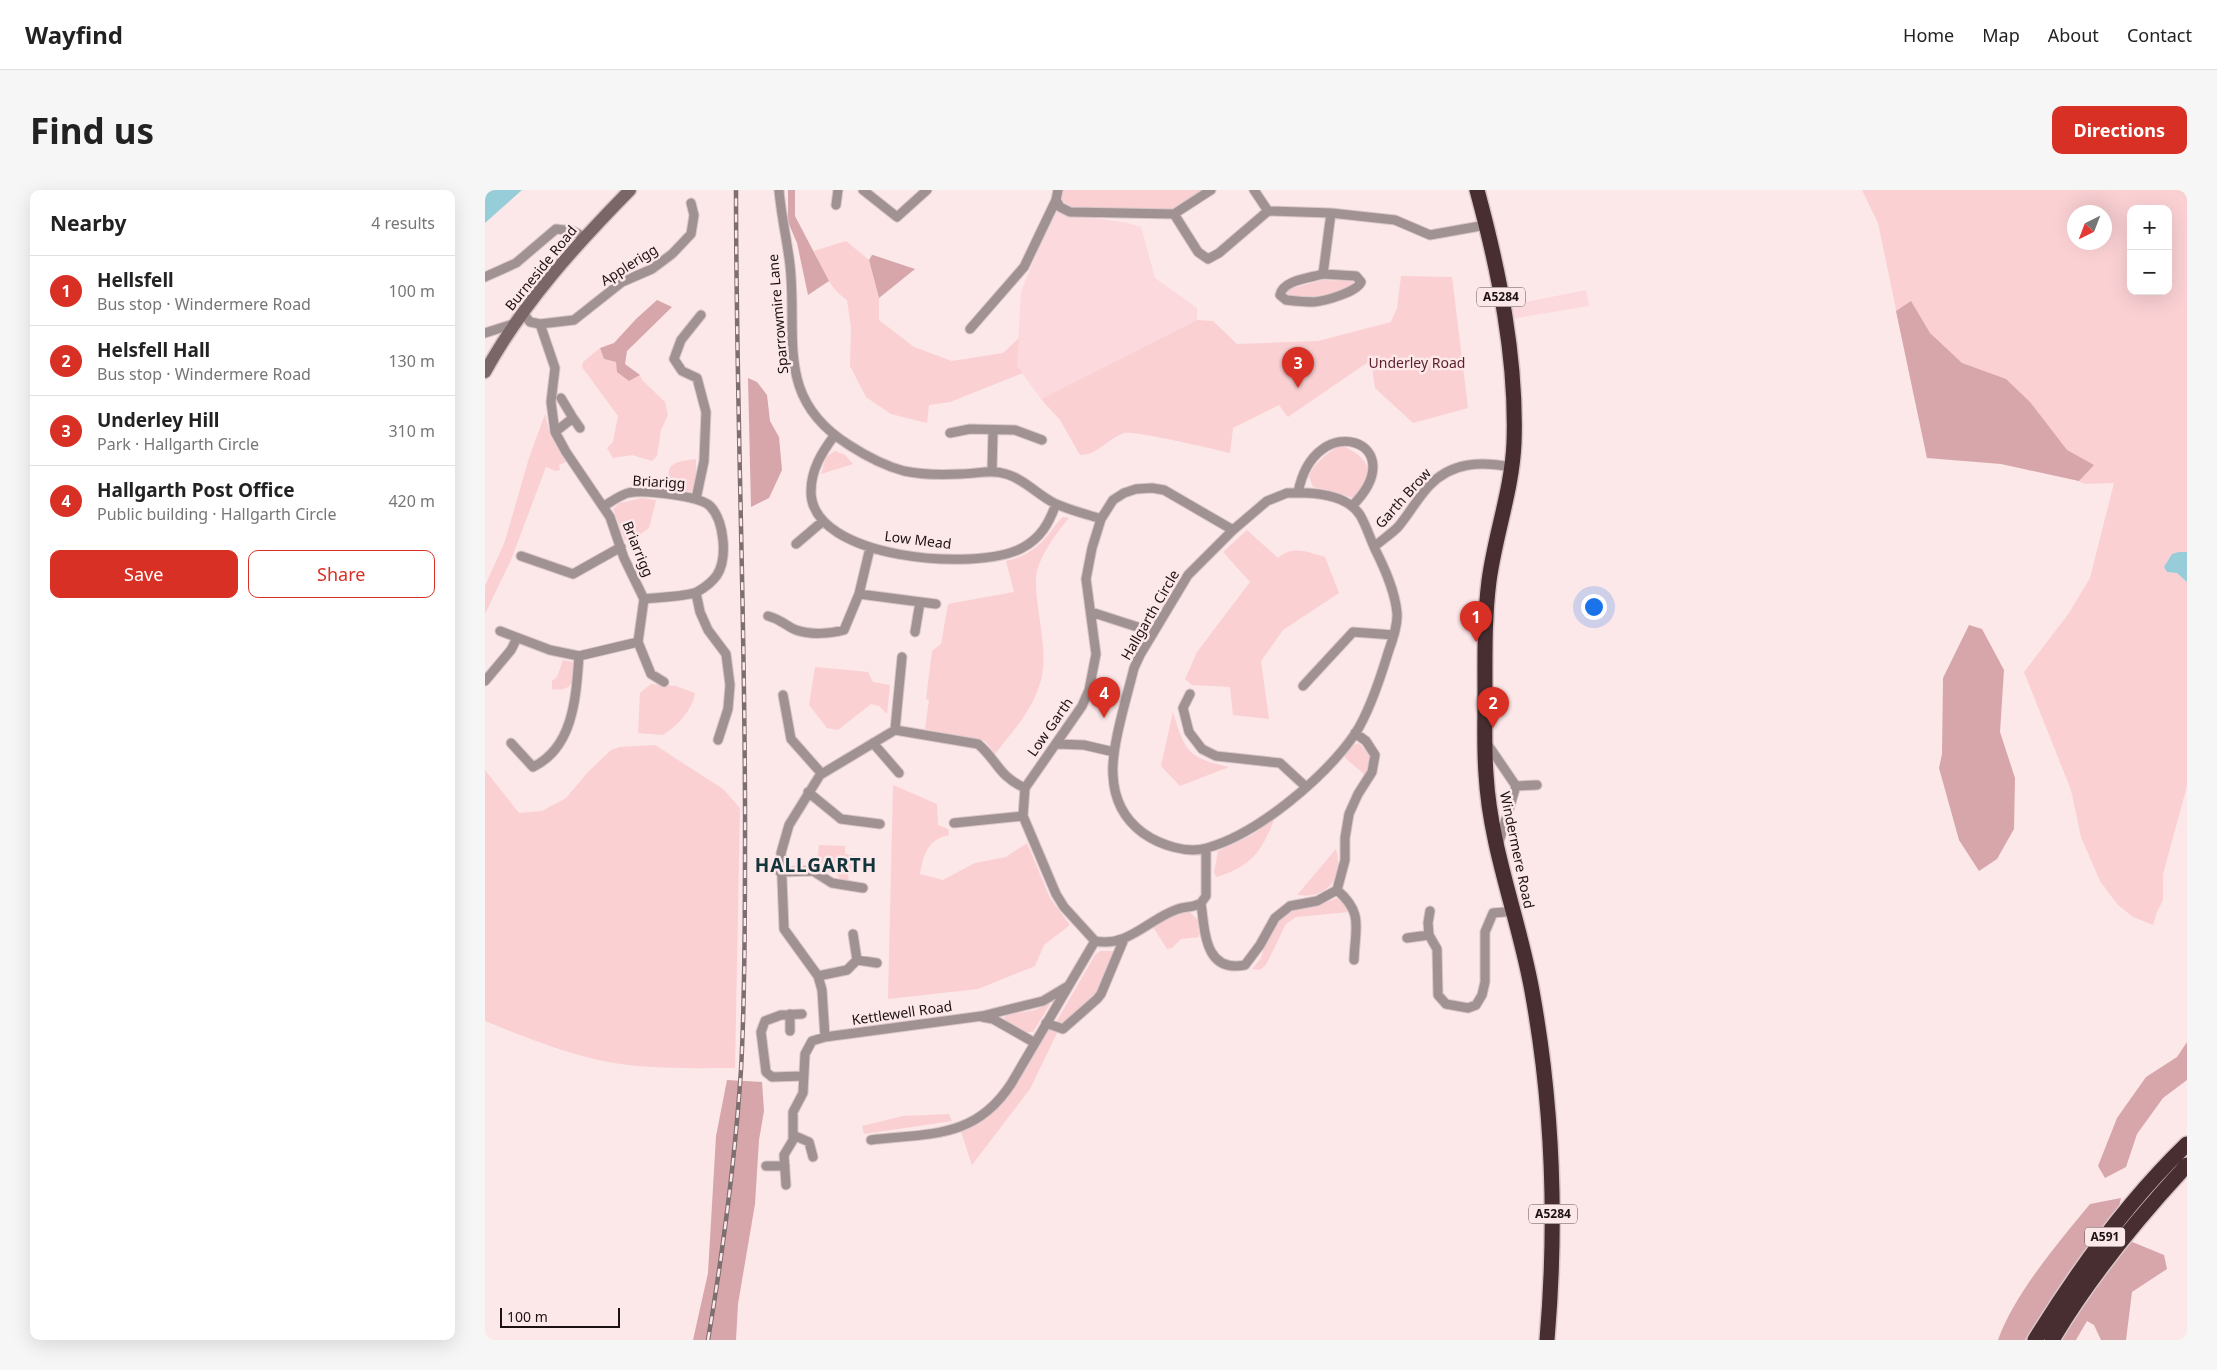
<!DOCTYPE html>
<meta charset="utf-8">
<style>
:root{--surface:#fff;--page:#f6f6f6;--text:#222;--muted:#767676;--line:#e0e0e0;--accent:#d93025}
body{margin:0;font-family:"Noto Sans",sans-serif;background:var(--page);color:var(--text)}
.controls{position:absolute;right:15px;top:15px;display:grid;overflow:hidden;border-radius:10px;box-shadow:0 5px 20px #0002}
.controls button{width:45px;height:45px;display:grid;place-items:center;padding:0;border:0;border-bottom:1px solid var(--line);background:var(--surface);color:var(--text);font:25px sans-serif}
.compass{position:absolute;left:1582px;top:15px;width:45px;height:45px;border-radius:50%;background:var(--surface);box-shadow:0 5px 20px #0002;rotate:222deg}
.scale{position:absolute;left:15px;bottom:12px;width:120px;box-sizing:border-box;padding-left:5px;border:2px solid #1d1213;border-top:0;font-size:14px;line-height:18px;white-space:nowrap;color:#1d1213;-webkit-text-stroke:4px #fce7e9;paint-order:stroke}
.you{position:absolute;left:1108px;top:416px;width:18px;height:18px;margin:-12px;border:4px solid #fff;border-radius:50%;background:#1a73e8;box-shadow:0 0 0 8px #1a73e833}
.badge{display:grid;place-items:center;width:32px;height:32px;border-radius:50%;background:var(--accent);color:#fff;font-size:16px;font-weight:700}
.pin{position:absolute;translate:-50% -41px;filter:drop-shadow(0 1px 2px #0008)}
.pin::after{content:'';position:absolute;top:26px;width:18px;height:15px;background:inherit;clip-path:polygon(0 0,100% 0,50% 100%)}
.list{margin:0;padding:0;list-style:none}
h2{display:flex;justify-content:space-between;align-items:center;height:65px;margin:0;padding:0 20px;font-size:21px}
h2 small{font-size:16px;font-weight:400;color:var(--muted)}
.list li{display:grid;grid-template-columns:32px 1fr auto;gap:15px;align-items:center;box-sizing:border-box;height:70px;padding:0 20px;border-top:1px solid var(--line)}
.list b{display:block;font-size:19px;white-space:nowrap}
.list p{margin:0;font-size:16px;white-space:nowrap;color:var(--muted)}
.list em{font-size:16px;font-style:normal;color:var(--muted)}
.actions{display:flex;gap:10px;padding:15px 20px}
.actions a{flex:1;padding:11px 0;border:1px solid var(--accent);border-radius:10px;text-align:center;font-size:18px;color:var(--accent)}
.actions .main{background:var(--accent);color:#fff}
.map{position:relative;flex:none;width:1702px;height:1150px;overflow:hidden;border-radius:10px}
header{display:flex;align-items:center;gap:30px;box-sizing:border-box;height:70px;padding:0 25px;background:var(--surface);border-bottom:1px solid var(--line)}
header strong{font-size:24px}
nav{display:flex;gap:28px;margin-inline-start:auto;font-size:18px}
.intro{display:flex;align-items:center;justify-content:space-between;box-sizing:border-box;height:120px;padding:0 30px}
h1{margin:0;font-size:35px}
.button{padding:12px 22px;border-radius:10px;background:var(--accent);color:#fff;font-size:18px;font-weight:700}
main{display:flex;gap:30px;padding:0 30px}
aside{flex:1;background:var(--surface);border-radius:10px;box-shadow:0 5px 20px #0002}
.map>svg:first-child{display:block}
.built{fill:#fcd9dc}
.green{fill:#fad0d3;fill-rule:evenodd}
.forest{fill:#d7a6aa}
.water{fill:#97cdd9}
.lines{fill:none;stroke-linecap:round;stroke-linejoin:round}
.street-casing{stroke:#d8c5c7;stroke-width:11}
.secondary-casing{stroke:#d8c5c7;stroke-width:15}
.highway-casing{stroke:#d8c5c7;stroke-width:18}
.street{stroke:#a09192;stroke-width:9}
.secondary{stroke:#7a6667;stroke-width:12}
.highway{stroke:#482e31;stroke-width:15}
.rail-casing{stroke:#7d6e70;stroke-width:4.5}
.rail{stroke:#fce7e9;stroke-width:2.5;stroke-dasharray:8;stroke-linecap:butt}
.labels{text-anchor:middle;stroke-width:5;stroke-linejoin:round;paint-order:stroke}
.shield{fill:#fce7e9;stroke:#605253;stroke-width:1}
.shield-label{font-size:12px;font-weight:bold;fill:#1d1213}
.street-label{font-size:14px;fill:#1d1213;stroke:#fce7e9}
.park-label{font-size:14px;fill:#5b1f2a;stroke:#fce7e9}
.district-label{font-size:19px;font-weight:bold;letter-spacing:1px;fill:#14343b;stroke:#fce7e9}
</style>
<header>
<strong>Wayfind</strong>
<nav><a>Home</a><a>Map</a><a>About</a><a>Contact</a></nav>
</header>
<div class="intro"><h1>Find us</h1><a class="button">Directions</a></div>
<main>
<aside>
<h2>Nearby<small>4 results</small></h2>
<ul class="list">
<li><span class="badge">1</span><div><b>Hellsfell</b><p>Bus stop · Windermere Road</p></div><em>100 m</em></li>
<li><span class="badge">2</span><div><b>Helsfell Hall</b><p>Bus stop · Windermere Road</p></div><em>130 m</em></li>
<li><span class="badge">3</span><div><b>Underley Hill</b><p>Park · Hallgarth Circle</p></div><em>310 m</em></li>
<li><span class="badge">4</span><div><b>Hallgarth Post Office</b><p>Public building · Hallgarth Circle</p></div><em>420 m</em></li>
</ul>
<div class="actions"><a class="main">Save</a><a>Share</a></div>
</aside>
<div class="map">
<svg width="1702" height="1150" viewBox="0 0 1702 1150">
<rect width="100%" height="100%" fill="#fce7e9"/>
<path class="built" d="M570,22L642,33L656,37L670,88L712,118V130L556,209L532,176L536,102L566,27Z
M1101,100L1104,116L1026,129V115Z"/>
<path class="green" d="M577,0H718L688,20L589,18L577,11Z
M1377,0H1702V596L1678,684V710L1672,722L1668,735L1648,727L1633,715L1615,691L1596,647L1586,600L1539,482L1584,423L1605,388L1629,293L1600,294L1532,264L1442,268L1393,33ZM1646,19H1683V101H1646ZM1590,22H1620V52H1590Z
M361,51L384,70L394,108V130L429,157L467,171L518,163L534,148L532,176L538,183L465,212L444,215L442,233L406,224L381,207L365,176L366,138L362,110C345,99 337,79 329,61Z
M916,86L967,87L983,218L928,233L890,198L886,170L803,227L794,215L748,238L745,263C729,259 649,240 639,243C622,249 613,265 595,265L575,230L556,209L712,130L728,131L752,154L833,151L906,132L912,118Z
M837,90L869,91V95C852,102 817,114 801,104L804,99Z
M115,158L119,169L131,172L144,191L155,185L157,190L180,212L183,225L176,240L172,266L167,271L147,265L128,268L122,258L128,252L133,226L97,177L98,172Z
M60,224L65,245L81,272L74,275L75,280L71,281L61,277L26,370L0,424V396L20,351L44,268Z
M857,255C890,273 887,279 869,308L828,297L824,286C830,272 843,262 857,255Z
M350,261L360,265L368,274L336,284L341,267Z
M211,269V290L206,302L186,297C186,293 183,284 184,280C186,271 204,270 211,269Z
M157,308L171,310L164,338L146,351L140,350L128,319L135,313Z
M578,327L584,328C572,342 552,369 551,388C550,422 564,456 556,490C548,520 528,541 510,564L500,551L440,539L444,510L441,509L447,461L456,454L463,414L529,402L521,371C538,367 551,360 562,346C568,339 571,333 578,327Z
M762,340L793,368C807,355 822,362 840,367L854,403L798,440L776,471L784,529L748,525L745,497L707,495L700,489L712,462L765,392L738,362Z
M78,470L88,472C91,492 87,502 67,499V491L72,487Z
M330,477L383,482L388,492L405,495L402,524L394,516L386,514L353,540L342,538L324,515Z
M166,494L191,496L210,503C207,521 193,535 178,545L153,543L155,503Z
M688,522C700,562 703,568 744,577L695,596L676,576Z
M874,553L884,565V575L880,585L859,567L866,556Z
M170,555L238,599L255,618L250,878C202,878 152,880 105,868C69,859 34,845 0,831V580L34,623L57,621L81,608L102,583L126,560L135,557Z
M408,595L452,614L453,635L463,639L464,645C443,649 438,665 435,684L458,690L490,673L521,667L542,653L565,708L585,735L559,755L550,776L493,799L403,809Z
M790,628C776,662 767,676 731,687L729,682L733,661L767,645Z
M334,655L360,656V664L371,666L370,682L363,685L364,692L354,693L357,690L343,677L337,683L331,680Z
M851,659C859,688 843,709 812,705Z
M852,708L858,710L865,722L811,727L801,734L781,775L775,780L767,779L776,768L780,753L794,728L807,720L831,716Z
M704,721L713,730L714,747L696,749L687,758L682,759L668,737L692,723Z
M615,761H630L610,806L582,835L570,834L610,765Z
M562,814H565L548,842H540L520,831L519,827L522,825L550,820Z
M565,837L573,841L545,899L487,975L476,942C521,924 542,877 565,837Z
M464,924L467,931L379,944L377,936L418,926Z"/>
<path class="forest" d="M303,0H310V26L344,91L323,105L312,53L303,32Z
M387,65H388L430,79L394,108L384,70Z
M172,110L187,117L142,161L140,174L155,185L144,191L132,182L131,172L119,169L115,158L129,153L151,129Z
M1426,111L1445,143L1477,173L1521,189L1545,212L1582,260L1609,275L1594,291L1516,274L1442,268L1411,121Z
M263,188L272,192L282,205L285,231L294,247L297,280L284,308L266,317Z
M1484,435L1497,439L1519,480L1515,542L1530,588L1529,639L1512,669L1494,681L1474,650L1454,578L1457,564L1458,488Z
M1702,852V890L1678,908L1652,944L1641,977L1620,988L1613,976L1632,928L1661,887L1692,867Z
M242,890L277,892L279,921L274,950L270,1014L253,1114L251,1150H208L223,1083L231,946Z
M1636,1008L1633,1021L1583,1083L1540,1150H1513C1530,1103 1573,1053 1605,1014Z
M1645,1051L1679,1065L1682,1079L1647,1102L1641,1150H1616L1609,1135L1602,1131L1591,1150H1575L1605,1102Z"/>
<path class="water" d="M0,0H37L0,33Z
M1694,362H1702V392L1692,383L1682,382L1679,377L1687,364Z"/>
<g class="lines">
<g class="street-casing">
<path id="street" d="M294,0C296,25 302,50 305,75C313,148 289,208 364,255C381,266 400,276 419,281C438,285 457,285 476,284C491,284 506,279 521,284C539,289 553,305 569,313C584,320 601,324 616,329
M378,0L412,27L442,0
M573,0L571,10L575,17L585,22L689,24L726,0
M769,0L783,21L846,23L910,30L945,45L1001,35
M351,15L353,0
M689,24L713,62L723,69L734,63L783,21
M838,84L871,86L876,92C872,102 840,111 829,112C820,112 810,111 801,110L795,105C798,90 825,88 838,84L846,23
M0,87L31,73L71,39L88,41L99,47
M38,123L45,132L55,134L89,130L137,92L167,79L187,64L206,44L209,25L206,13
M55,134L70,178L66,212L70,242L81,262L125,327L139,368L159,409L153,452L166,484L179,492
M485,139L539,77L571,10
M0,143L31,133
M88,228L95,238
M70,242L88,228L76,208
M465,243L485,239L530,240L557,250
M349,246C337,262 326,280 326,301C325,370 493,382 537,358C556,348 564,333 571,314
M507,281L508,241
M802,303C825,302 861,303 875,325C881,335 885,348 890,359C900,379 910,401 912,423C913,436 907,451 903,463C896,486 883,524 870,544C840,587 773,644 722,658C702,664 675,655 658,643C639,629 629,609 628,585C626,557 642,507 649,478L655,465L703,385L748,340L782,311Z
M813,303C829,216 931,252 867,316
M211,309L219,271L221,222L212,188L197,181L189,169L196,150L216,125
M119,316C126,312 135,305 143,303C157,299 215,306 225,316C239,330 243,368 232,385C228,391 219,398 212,402C200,407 173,407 159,409
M311,354L338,331
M889,357C897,350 906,344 913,337C924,324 932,309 944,296C966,272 996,271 1026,277
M36,366L88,384L136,357
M211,403L215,422L223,440L241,464L245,495L243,519L233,550
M374,404L451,414
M606,422L668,442
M283,426C298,430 300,436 311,440C325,445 345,444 359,440L374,404L385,358
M15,441L65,460L94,466L153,452
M430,442L435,412
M0,491L26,460L32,448
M818,496L868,442L909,445
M705,504L698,518L704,542L717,559L731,566L795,573L820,596
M298,505L306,549L337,584
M410,540L417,467
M1001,552L1031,596L1014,652
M26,553L48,577C89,557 91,506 94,466
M388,553L414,583
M572,554L599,555L629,562
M1031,596L1052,595
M323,602L356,629L395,634
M469,633L538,626
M721,659V706L716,713C720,743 720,783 760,775L775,755L790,728L805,716L832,711L852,700L860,670V648L864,624L873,604L887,582L890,565L881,551L870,543
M295,682L328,681L347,693L378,698
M852,700C879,723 870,738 869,770
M716,713C708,718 701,716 693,719C663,729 643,758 610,751L579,717L571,704L538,626L540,598L597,516L604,500L611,464L601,389L607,358L616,329L628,310L639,303L651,299L667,298L679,300L748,340
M945,721L943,733L944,745L952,759L953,805L961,814L983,818L991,815L997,805L1000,792V742L1008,723L1020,722L1027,718
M368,744L372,770
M922,748L944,745
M333,786L362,780L372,770L392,773
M305,824V841
M317,824L296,825L280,831L276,842L281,882L287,887L319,886
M497,827L508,829L550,853
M561,833L578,839L612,809L616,804L639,749
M340,847L337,800L333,786L299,739L296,663L304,635L335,585L410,540L493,554C512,570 514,587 540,598
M308,945L324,952L328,967
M386,950C445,943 490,949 526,894L610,751
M281,976H300
M301,995L299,965L308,950V922L318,903L320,864L327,851L340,847L497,826L558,811L583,796"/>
</g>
<g class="secondary-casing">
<path id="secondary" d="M0,182C38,113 90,56 145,0"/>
</g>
<g class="highway-casing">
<path id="highway" d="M992,0C1014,81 1032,169 1029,253C1027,300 1010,345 1004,391C999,430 1000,469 1000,508C1000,533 999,559 1001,584C1005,658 1034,728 1047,801C1068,916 1072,1033 1062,1150
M1550,1150C1593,1080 1643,1011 1702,954
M1567,1150C1604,1087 1652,1029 1702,975"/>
</g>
<use href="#street" class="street"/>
<use href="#secondary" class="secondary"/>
<use href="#highway" class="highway"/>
<g class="rail-casing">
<path id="rail" d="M223,1150C238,1061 250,970 256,880C260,807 260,733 260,660C261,440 251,220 251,0"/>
</g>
<use href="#rail" class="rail"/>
</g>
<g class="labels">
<g class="shield">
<rect x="992" y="97.5" width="48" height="19" rx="4"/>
<rect x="1044" y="1014.5" width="48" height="19" rx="4"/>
<rect x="1600" y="1037.5" width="40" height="19" rx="4"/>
</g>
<g class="shield-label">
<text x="1016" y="111">A5284</text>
<text x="1068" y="1028">A5284</text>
<text x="1620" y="1051">A591</text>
</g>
<g class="street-label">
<text transform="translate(144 75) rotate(-32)" y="5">Applerigg</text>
<text transform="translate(56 78) rotate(-51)" y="5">Burneside Road</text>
<text transform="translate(293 124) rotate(-95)" y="5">Sparrowmire Lane</text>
<text transform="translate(174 292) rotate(3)" y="5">Briarigg</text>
<text transform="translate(918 308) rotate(-48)" y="5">Garth Brow</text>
<text transform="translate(433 350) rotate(7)" y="5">Low Mead</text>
<text transform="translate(153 359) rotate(68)" y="5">Briarrigg</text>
<text transform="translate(665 425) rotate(-60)" y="5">Hallgarth Circle</text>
<text transform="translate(565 537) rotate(-55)" y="5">Low Garth</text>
<text transform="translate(1032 660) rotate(78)" y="5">Windermere Road</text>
<text transform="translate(417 823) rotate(-8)" y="5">Kettlewell Road</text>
</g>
<g class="park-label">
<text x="932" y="178">Underley Road</text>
</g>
<g class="district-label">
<text x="331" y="682">HALLGARTH</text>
</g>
</g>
</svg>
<div class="controls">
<button>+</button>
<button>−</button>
</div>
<svg class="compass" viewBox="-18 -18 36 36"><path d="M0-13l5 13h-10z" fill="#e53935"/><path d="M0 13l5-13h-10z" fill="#767676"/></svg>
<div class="scale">100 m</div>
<div class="you"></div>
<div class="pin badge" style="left:991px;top:452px">1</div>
<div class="pin badge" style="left:1008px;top:538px">2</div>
<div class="pin badge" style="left:813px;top:198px">3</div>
<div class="pin badge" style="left:619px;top:528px">4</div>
</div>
</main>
